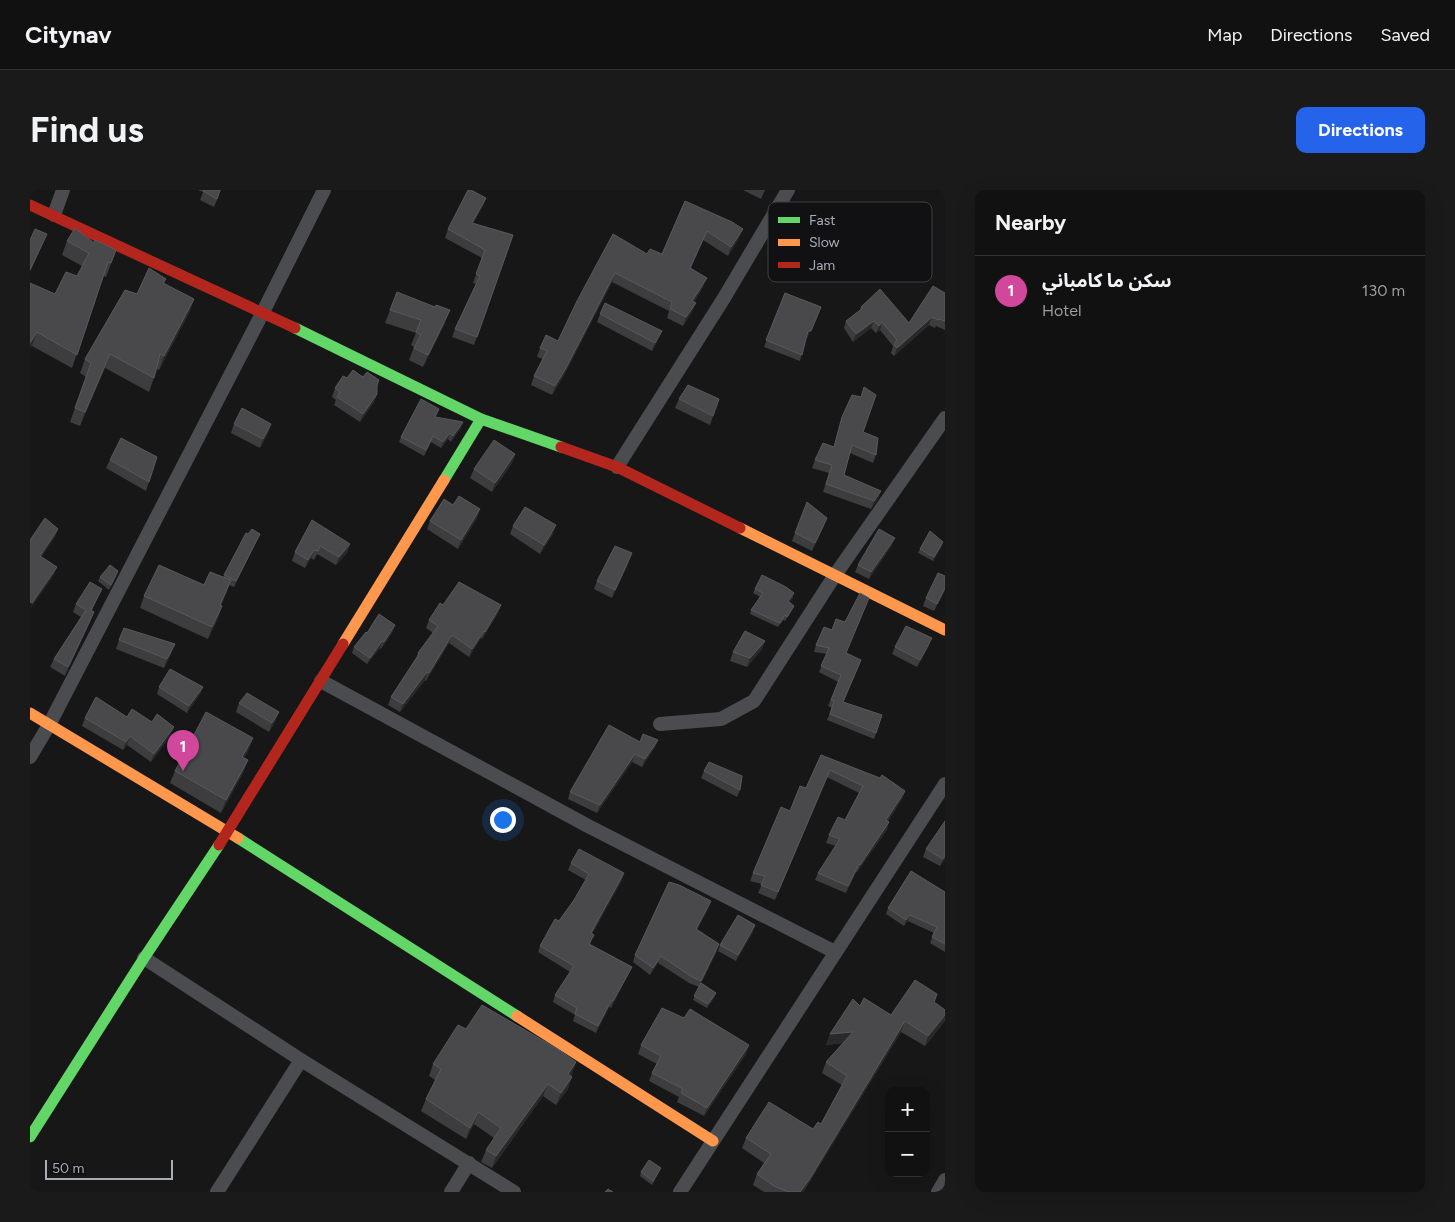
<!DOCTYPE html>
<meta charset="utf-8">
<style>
:root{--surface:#111;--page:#1a1a1a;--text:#f1f3f6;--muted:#9c9d9f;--line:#303131;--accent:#2563eb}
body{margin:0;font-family:Figtree,"Noto Sans Arabic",sans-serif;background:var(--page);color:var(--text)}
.controls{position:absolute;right:15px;bottom:15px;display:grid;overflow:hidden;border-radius:10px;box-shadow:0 5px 20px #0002}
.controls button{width:45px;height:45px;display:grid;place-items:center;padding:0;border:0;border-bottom:1px solid var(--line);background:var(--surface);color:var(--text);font:25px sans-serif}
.scale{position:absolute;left:15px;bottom:12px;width:128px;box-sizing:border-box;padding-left:5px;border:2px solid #a8adb8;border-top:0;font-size:14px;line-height:18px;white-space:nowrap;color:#a8adb8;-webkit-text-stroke:4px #111113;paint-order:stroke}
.you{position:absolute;left:472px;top:629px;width:18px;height:18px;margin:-12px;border:4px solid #fff;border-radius:50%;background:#1a73e8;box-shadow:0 0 0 8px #1a73e833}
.badge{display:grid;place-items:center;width:32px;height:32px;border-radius:50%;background:var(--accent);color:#fff;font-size:16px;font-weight:700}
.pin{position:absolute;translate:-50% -41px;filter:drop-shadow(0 1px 2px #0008)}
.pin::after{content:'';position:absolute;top:26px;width:18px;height:15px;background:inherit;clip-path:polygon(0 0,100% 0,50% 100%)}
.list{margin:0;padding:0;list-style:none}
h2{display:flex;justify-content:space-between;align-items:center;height:65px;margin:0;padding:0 20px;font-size:21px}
h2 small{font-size:16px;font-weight:400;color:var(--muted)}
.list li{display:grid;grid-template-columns:32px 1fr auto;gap:15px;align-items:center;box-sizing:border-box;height:70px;padding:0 20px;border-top:1px solid var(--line)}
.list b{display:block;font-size:19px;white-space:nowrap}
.list p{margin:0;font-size:16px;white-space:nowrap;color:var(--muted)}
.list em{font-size:16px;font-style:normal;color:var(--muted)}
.map{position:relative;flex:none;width:915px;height:1002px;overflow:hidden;border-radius:10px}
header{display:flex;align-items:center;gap:30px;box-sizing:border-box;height:70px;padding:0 25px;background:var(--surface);border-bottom:1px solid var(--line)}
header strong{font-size:24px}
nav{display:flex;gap:28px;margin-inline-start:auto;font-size:18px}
.intro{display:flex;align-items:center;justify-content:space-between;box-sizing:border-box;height:120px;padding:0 30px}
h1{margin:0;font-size:35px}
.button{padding:12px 22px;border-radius:10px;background:var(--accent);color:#fff;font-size:18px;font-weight:700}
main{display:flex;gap:30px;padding:0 30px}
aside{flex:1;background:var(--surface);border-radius:10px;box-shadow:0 5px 20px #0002}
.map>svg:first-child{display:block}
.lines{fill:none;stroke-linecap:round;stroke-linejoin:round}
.street{stroke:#4b4c50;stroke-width:14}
.fast{stroke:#63d668;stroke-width:11}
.slow{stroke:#ff974d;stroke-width:11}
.jam{stroke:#b3261e;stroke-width:11}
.wall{fill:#3d3d3f}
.shaded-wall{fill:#29292a}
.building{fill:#49494c;stroke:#58595d}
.key{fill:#111113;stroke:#3e4045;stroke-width:1}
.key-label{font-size:14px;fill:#a8adb8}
</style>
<header>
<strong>Citynav</strong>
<nav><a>Map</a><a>Directions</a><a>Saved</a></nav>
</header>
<div class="intro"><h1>Find us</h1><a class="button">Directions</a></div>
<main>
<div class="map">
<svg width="915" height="1002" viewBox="0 0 915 1002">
<rect width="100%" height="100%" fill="#171717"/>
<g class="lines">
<path class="street" d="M24,25L33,0
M587,277L694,108L758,0
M291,491L558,636L805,762
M630,534L691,529L724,511L805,385L915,228
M0,567L19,535L233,122L294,0
M114,768L271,870L484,1002
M187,1002L271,870
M421,1002L439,973
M650,1002L915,594
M908,1002L915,990"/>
<path class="fast" d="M265,138L451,229L531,257
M414,290L451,229
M208,648L487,826
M0,947L114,768L189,655"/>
<path class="slow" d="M710,338L915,440
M313,454L414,290
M0,523L208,648
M487,826L683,951"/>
<path class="jam" d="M0,15L265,138
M531,257L587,277L710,338
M189,655L313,454"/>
</g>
<path class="wall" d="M168,0H191L184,17L170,10L173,2Z
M713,0H735L731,9Z
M456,8L453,16L443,33L483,45L444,155L422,147L425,139L446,94L443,93L452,68L415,48L418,39Z
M655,11L709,48L698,66L673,50L661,78L673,97L664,112L662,122L653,136L637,128L639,121L582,92L533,187L522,205L501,195L504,186L513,169L507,167L510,158L528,151L583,44L617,64H632Z
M37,51L64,53L86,60L76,87L73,86L42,178L2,156L0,93L25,104L47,86L52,76L32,65Z
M136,89L134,93L164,109L159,123L129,180L127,179L119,202L75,178L50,236L40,232L56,187L50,183L55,169L107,104Z
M367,102L415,133L393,177L379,170L384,157L381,155L386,143L355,133Z
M755,103L778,147H776L770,171L734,157Z
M915,103V140L906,136L905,138L899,135L864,166L861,163L863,156L850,140L846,143L841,138L823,152L814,138L816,131L829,121L831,117L879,133Z
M570,124L628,150L622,161L567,132Z
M333,187L349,190L347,197V204L344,212L330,232L304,215L306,210L302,207L305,198L317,188Z
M649,209L683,226L680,235L645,218Z
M406,227L433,232L431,238L421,252L418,249L411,258L401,252L394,266L369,252L371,247Z
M812,227L833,242L846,265L843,273L820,263L814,285L848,309L841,319L793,302L799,283L782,278L785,270L804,257Z
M204,234H241L238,243L230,258L201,243Z
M485,264L482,273L462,302L440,288L444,279Z
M80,270L119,292L116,301L76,278Z
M777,312L794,336L782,361L762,351Z
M423,315L447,328L428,359L397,339L400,331Z
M282,330L317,363L306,375L287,364L284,370L281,368L275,378L262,371L265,362Z
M483,336L523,344L510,364L480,344Z
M218,344H230L227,350L204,397L199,395L191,415L192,416L188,428L178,449L110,418L114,406L174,395L193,387Z
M862,355L839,389L825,382L828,375Z
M912,356L903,371L888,363L890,359Z
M599,372L582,408L564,399L567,391Z
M86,386L79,400L68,391L70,387Z
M725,399L763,408L759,412L764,416L762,420L755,431L753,430L748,437L720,424L721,420L730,407L723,403Z
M915,400L904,421L893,416L896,408Z
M68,407L62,420L61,430L35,486L20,477L24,469L51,427L43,422L46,414Z
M839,408L816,463L814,512L852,525L844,549L797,530L802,518L798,516L808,492L789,482L797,464L784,462L786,455L815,432Z
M413,415H471L468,423L452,449L451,448L439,467L419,453L396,491L395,490L370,522L358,515L361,507L386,469L388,463L403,443L396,438L399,430Z
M363,441L351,459L350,458L337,474L322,463L324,457L337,443Z
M89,450L142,462L134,478L86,459Z
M735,451L732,459L717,477L700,471L703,462Z
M899,456L887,477L862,464L865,457Z
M129,497H173L170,504L157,523L127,504Z
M209,513L246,530L239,542L206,522Z
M97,527L144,537L141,545L121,572L97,555L93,560L52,536L55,528Z
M223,548L218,561L214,568L218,570L213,583L191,623L140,593L145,581Z
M628,550L625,557L612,577L602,572L567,623L538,609L540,602L610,552Z
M791,565L875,601L872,609L858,631L857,640L827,682H826L816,703L785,690L788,683L806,656L796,653L799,645L815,630L829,603L797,587L745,710L728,703L732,694L720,691L723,683L760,621L776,598Z
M674,581L710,600L707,607L671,588Z
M896,659L915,669L910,676L893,667Z
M541,673L592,690L562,744L561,752L560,754L602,777L599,783L581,818L579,817L566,843L543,831L545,825L523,812L525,805L540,782L508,762L510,756L544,710L556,690L538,680Z
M915,702V762L900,753L904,743L878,731L874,736L856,724L858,718Z
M679,717L667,740L687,761L671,793L686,803L684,808L677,818L663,810L669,797L659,793L628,773L620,785L603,772L605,765Z
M723,742L706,771L688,761L690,755Z
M907,804L904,813L915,820V830L914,832L895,856L871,842L773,1002H734L723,995L727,984L734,973L712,958L716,948L783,939L791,934L812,895L792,883L796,872L813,853L796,855L800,844L830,816L861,825Z
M436,839L546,872L541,886L538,899L526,915L513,906L462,978L451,972L456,960L464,948L444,934L436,949L391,921L396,909L405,890L399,886L403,874Z
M611,855H719L716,864L674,926L647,912L649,907L619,891L622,883L627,874L608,864Z
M611,982H629L622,995L610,986Z"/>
<path class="shaded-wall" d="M456,8L453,16L439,41L442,33Z
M713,39L709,48L698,66L701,57Z
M677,41L673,50L657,87L660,78Z
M17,44L14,52L0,82V80Z
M585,83L582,92L533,187L522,205L525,196Z
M677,88L673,97L659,120L662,111Z
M164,109L159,123L129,180L134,166Z
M666,113L662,122L653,136L656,127Z
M420,120L415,133L393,177L398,165Z
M788,124L778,147H775L778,141Z
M902,127L899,135L864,166L867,158Z
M844,131L841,138L823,152L826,144Z
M852,132L850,140L846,143L849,136Z
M632,141L628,150L622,161L625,153Z
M7,142L2,156L0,159V153Z
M80,164L75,178L50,236L55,222Z
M347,204L344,212L330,232L333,224Z
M433,232L431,238L421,252L423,246Z
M241,234L238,243L230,258L233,249Z
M420,243L418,249L411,258L413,252Z
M485,264L482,273L462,302L465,293Z
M851,301L848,309L841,319L844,311Z
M450,319L447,328L428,359L431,350Z
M797,328L794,336L782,361L785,353Z
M526,335L523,344L510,364L514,355Z
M28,339L25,347L7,374L10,366Z
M230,344L227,350L204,397L206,391Z
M865,348L862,355L839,389L841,382Z
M913,352L912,356L903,371L904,367Z
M320,354L317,363L306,375L309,367Z
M284,360L281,368L275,378L278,370Z
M602,363L599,372L582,408L585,400Z
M27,377L24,385L0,419L2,413Z
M201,390L197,402L186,427L190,415Z
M915,398V400L904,421L907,414Z
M764,403L763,408L756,416L758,411Z
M471,415L468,423L452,449L455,442Z
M192,416L188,428L178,449L182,437Z
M64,422L61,430L35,486L38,477Z
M365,435L363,441L351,459L354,452Z
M454,441L451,448L439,467L442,459Z
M422,445L419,453L396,491L399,483Z
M902,448L899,456L887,477L890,470Z
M352,451L350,458L337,474L340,468Z
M735,451L732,459L717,477L720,468Z
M145,454L142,462L134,478L137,469Z
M397,482L395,490L370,522L373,514Z
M173,497L170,504L157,523L159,516Z
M249,522L246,530L239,542L242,533Z
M144,537L141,545L121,572L124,564Z
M100,546L97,555L93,560L96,552Z
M223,548L218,561L208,580L212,567Z
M628,550L625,557L612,577L615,569Z
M605,564L602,572L567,623L570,615Z
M218,570L213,583L191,623L196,610Z
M800,580L797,587L745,710L748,702Z
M875,601L872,609L853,638L856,630Z
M859,632L857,640L827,682L830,675Z
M915,666V669L910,676L913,669Z
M829,674L826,682L816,703L818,696Z
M594,683L592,690L559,750L561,743Z
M681,711L679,717L664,746L666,739Z
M880,725L878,731L874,736L876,730Z
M725,735L723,742L706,771L708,765Z
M689,754L687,761L669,797L671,791Z
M631,766L628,773L620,785L623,778Z
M602,777L599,783L581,818L583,811Z
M686,803L684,808L677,818L678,814Z
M581,811L579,817L566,843L568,836Z
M915,825L914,832L895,856L898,846Z
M875,831L871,842L775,1000L773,1002H770Z
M823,842L820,852L796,855L800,844Z
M719,855L716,864L674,926L677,918Z
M546,872L542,884L534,896L538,884Z
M542,887L538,899L526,915L531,903Z
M518,894L513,906L462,978L466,966Z
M448,922L444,934L436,949L440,938Z"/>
<path class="building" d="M174,0H190L187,9L173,1Z
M438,0H441L456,8L442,33L483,45L447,147L425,139L450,86L446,84L455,60L418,39Z
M655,11L702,32L713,39L701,57L677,41L660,78L677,88L662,111L666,113L656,127L640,119L642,112L585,83L536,178L525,196L504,186L517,161L510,158L516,145L528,151L547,111L583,44L617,64L620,59L632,64Z
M45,38L64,53L65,50L86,60L81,73L78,72L47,165L7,142L0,153V93L25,104L36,82L47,86L59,63L37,51Z
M5,39L17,44L0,80V50Z
M119,78L136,89L133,93L164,109L134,166L130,164L124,188L80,164L55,222L45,218L61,173L55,169L95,100L107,104Z
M903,96L915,103V131L909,129L908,130L902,127L867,158L864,155L867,150L852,132L849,136L844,131L826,144L816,131L833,118L831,117L850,99L879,133Z
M367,102L405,117L406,115L420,120L398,165L384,158L391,145L386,142L391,130L360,120Z
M755,103L791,117L781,141H778L772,165L736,150Z
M575,113L632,141L625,153L570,124Z
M323,180L333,187L337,182L349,190L347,195V204L333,224L307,207L310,202L305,198L313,186L317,188Z
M658,195L689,209L683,226L649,209Z
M834,197L846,205L833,242L848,248L846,265L822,255L814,285L851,301L844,311L796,294L802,275L785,270L793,253L804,257L812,227L822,205L831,207Z
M391,209L409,219L405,227L433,232L423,246L420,243L413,252L403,246L396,260L371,247Z
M212,218L241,234L233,249L204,234Z
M91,248L127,267L119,292L80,270Z
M464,250L485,264L465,293L444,279Z
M429,306L450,319L431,350L400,331L414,309L423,315Z
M777,312L797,328L785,353L765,343Z
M495,317L526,335L514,355L483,336Z
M15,328L28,339L10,366L27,377L2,413L0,412V350Z
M282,330L320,354L309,367L290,356L288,361L284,360L278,370L265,362Z
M222,339L230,344L206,391L194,385L216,343L218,344Z
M849,339L865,348L841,382L828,375Z
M900,341L913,352L904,367L890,359Z
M585,356L602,363L585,400L567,391Z
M80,375L88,381L81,395L70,387Z
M129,375L174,395L180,382L201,390L190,415L192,416L182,437L114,406Z
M908,383L915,386V398L907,414L896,408Z
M732,385L756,397L764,403L758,411L764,416L757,427L755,425L750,433L721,420L733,403L725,399Z
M60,392L72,399L61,420L64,422L38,477L24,469L56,420L46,414Z
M429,392L471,415L455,442L454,441L442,459L422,445L399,483L397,482L373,514L361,507L389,464L388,463L408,436L399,430L410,413L413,415Z
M830,403L839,408L816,463L831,470L813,512L852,525L846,543L800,524L804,511L801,510L811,485L791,476L799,458L786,455L794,437L802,440L806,429L815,432Z
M349,424L365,435L354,452L352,451L340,468L324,457L336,442L337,443Z
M876,436L902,448L890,470L865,457Z
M94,438L145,454L137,469L89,450Z
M715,441L735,451L720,468L703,462Z
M140,479L173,497L159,516L129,497Z
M217,503L249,522L242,533L209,513Z
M66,507L97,527L102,519L122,532L127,524L144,537L124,564L100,546L96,552L55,528Z
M176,522L223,548L212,567L218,570L196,610L145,581Z
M579,535L610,552L613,544L628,550L615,569L605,564L570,615L540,602Z
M791,565L850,588L852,585L875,601L856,630L859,632L830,675L829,674L818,696L788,683L810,649L799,645L808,627L815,630L833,596L800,580L748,702L731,695L735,686L723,683L751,617L760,621L770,596L776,598Z
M679,572L712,586L710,600L674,581Z
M915,631V666L913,669L896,659Z
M549,659L594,683L561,743L564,745L559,754L602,777L583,811H581L568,836L545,824L547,818L525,805L544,776L510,756L525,729L529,731L544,710L559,684L541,673Z
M881,681L915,702V754L902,747L907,737L880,725L876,730L858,718Z
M639,692L649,695L681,711L666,739L689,754L671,791L662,787L631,766L623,778L605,765Z
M708,725L725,735L708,765L690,755Z
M885,790L907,804L904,812L915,820V825L898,846L875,831L779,990L770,1002H758L744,996L727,984L741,964L716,948L739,912L783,939L788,932L791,934L817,886L796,872L823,842L800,844L823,809L830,816L834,808L861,825Z
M671,793L686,803L678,814L664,806Z
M452,815L526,858L546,872L538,884L542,887L531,903L518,894L466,966L456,960L471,938L448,922L440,938L396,909L411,879L403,874L428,835L436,839Z
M632,818L654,828L660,819L719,855L677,918L651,903L653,899L622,883L631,866L611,855Z
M619,970L631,978L623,991L611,982Z
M578,999L583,1002H575Z"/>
<rect x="738" y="12" width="164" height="80" rx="8" class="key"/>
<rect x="748" y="27" width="22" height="6" fill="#63d668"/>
<rect x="748" y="49" width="22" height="7" fill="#ff974d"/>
<rect x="748" y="72" width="22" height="6" fill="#b3261e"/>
<g class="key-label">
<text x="779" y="35">Fast</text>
<text x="779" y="57">Slow</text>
<text x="779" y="80">Jam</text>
</g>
</svg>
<div class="controls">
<button>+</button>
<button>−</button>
</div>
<div class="scale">50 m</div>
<div class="you"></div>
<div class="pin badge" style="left:153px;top:581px;background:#d1479c">1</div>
</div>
<aside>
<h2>Nearby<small></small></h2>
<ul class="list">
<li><span class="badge" style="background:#d1479c">1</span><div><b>سكن ما كامباني</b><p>Hotel</p></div><em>130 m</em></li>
</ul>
</aside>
</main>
